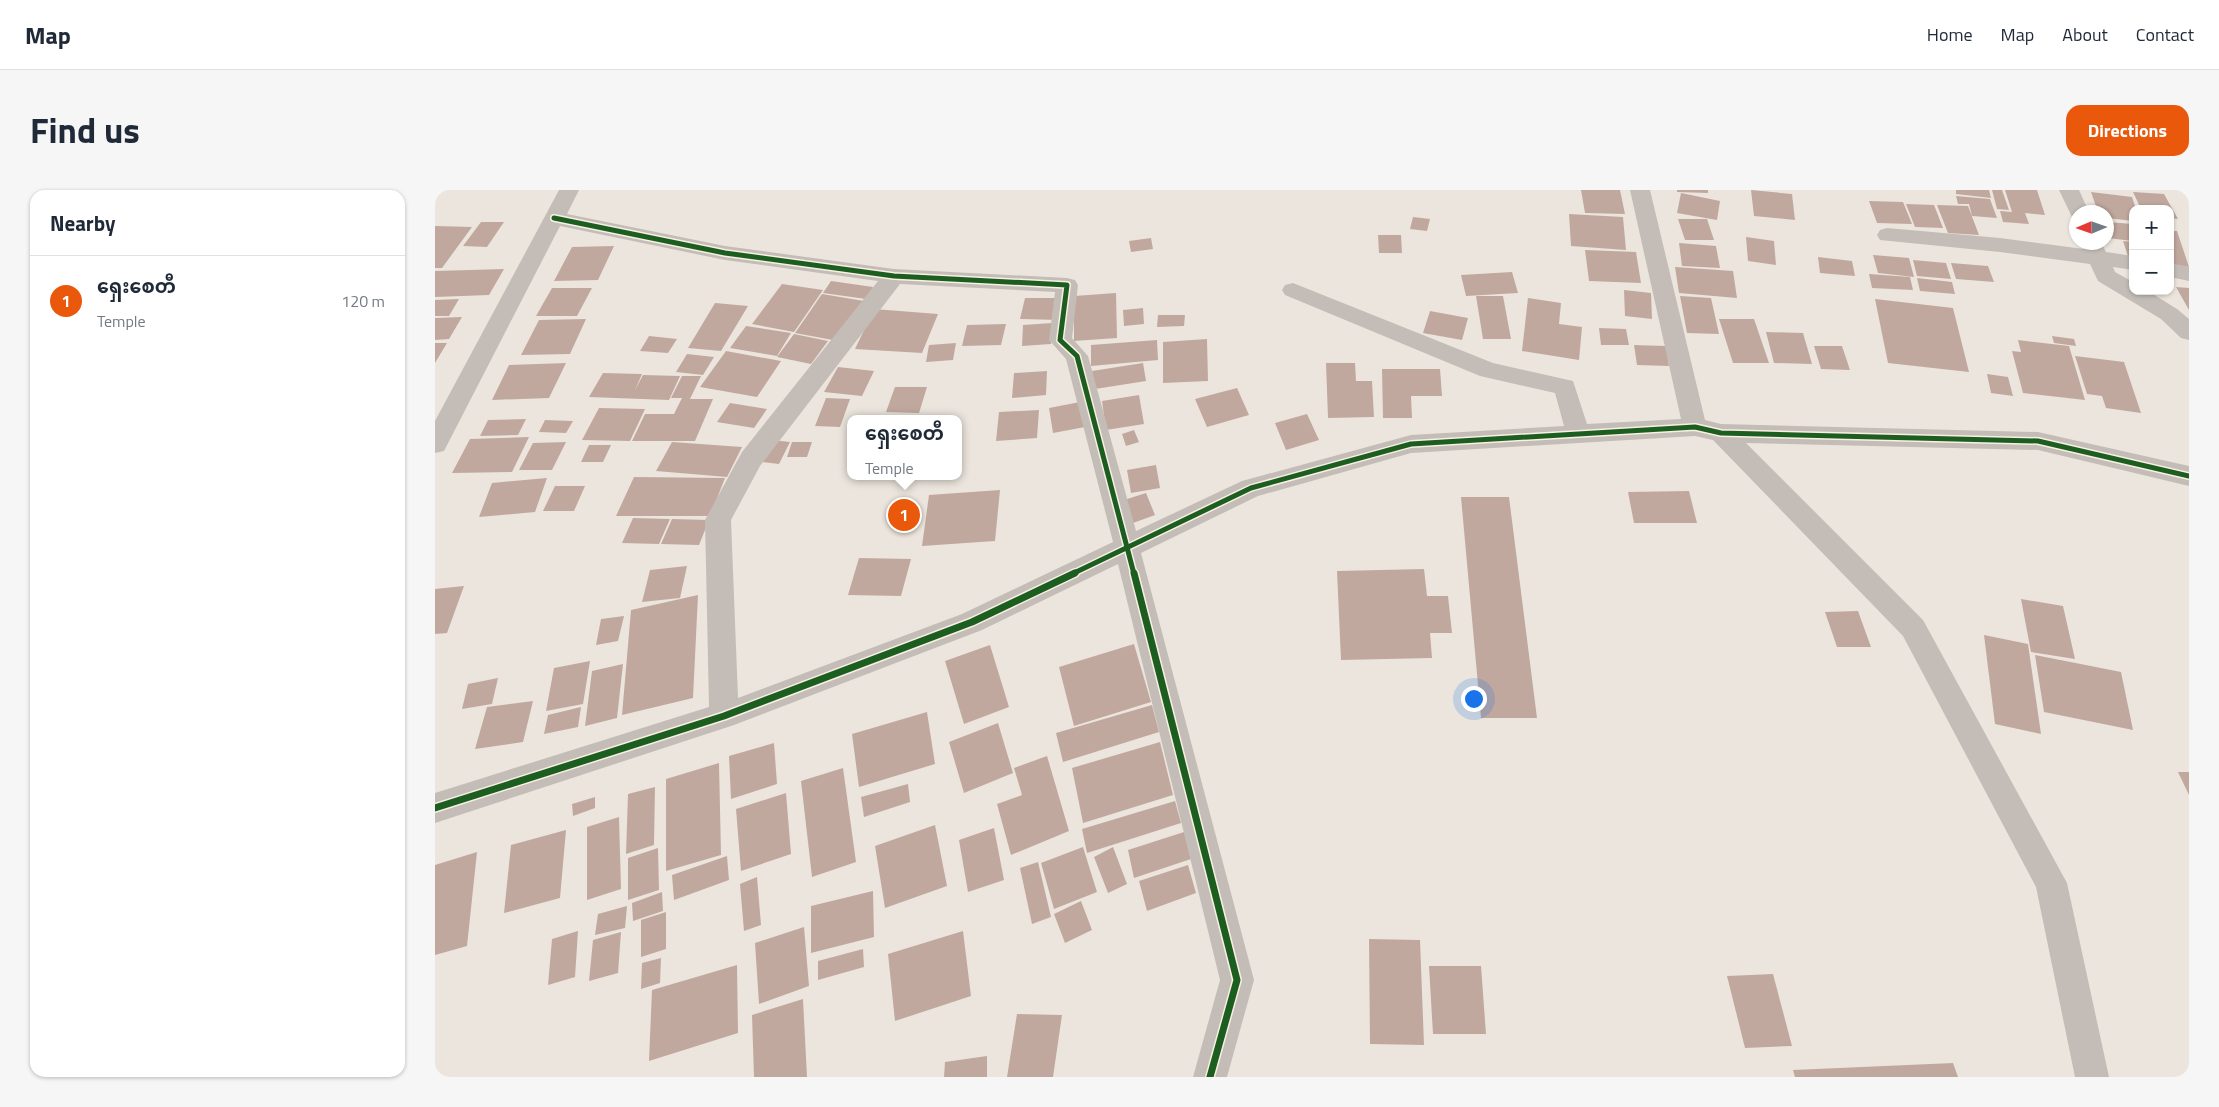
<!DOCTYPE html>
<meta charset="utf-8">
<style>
:root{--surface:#fff;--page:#f6f6f7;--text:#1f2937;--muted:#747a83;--line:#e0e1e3;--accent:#ea580c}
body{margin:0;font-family:"Titillium Web","Noto Sans Myanmar",sans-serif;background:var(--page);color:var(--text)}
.controls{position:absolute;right:15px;top:15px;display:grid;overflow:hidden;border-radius:10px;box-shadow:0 1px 4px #0004}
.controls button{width:45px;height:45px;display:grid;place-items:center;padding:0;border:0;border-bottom:1px solid var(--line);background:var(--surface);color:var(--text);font:25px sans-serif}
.compass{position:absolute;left:1634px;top:15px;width:45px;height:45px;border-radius:50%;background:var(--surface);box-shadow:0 1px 4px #0004;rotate:268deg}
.you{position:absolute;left:1038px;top:508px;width:18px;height:18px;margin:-12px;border:4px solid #fff;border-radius:50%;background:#1a73e8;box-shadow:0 0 0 8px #1a73e833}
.badge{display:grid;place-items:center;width:32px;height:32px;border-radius:50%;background:var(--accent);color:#fff;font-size:16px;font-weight:700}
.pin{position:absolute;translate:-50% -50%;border:2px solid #fff;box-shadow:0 1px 5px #0006}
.popup{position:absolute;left:412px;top:225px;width:115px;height:65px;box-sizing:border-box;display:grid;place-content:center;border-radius:10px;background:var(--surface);filter:drop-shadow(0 1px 4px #0005);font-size:16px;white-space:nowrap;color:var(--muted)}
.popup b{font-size:19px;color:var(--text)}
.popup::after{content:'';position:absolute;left:50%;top:100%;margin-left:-10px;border:10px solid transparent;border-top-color:var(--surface)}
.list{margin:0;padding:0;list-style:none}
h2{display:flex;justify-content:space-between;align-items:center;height:65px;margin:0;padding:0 20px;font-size:21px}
h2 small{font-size:16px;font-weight:400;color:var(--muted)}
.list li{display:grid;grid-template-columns:32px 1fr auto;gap:15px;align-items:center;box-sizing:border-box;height:90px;padding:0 20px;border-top:1px solid var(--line)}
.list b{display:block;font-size:19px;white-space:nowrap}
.list p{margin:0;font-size:16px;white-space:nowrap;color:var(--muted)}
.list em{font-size:16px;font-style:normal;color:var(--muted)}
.map{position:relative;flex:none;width:1754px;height:887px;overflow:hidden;border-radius:15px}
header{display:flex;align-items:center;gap:30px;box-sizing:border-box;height:70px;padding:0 25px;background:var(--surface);border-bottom:1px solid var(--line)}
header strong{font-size:24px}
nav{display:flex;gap:28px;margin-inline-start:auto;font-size:18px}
.intro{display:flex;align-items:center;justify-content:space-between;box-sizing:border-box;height:120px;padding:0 30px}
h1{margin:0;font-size:35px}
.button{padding:12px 22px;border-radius:15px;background:var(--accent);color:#fff;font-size:18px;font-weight:700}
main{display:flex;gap:30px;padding:0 30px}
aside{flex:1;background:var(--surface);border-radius:15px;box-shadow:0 1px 4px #0004}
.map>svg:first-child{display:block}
.building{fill:#c1a89e}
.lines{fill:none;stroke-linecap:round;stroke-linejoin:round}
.minor{fill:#c4bdb7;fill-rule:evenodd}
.cycleway-far1-casing{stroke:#faefe3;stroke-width:8}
.cycleway-casing{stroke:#faefe3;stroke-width:10}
.cycleway-far1{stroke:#1b5e20;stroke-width:5}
.cycleway{stroke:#1b5e20;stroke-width:7}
</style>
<header>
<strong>Map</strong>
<nav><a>Home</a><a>Map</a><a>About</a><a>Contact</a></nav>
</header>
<div class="intro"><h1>Find us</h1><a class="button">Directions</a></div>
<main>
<aside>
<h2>Nearby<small></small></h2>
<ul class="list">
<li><span class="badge">1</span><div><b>ရှေးစေတီ</b><p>Temple</p></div><em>120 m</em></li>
</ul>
</aside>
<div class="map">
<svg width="1754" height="887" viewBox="0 0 1754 887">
<rect width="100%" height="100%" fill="#ece5dd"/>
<path class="building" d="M1146,0H1185L1190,24L1150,23Z
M1242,0H1273V3L1242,2Z
M1316,0L1357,4L1360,30L1319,26Z
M1521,0H1554L1556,8L1521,4Z
M1557,0H1567L1574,20L1562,19Z
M1570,0H1602L1610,25L1590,23L1594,34L1568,32L1565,21L1577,22Z
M1656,2L1697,7L1701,19H1698V31L1672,28V22H1663Z
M1698,2L1729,4L1743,29L1735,28V19H1706Z
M1246,3L1285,11L1282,30L1242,23Z
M1521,6L1555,9L1562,28L1537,26L1534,14H1523Z
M1434,11L1468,12L1477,34L1442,33Z
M1471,14L1499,15L1508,38L1480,37Z
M1502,15L1533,16L1544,45L1513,43Z
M1134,24L1188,27L1191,60L1136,56Z
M978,27L995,29L992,41L975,39Z
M1243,29H1272L1279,50H1250Z
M46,32H69L52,57L28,56Z
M1672,32L1698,34V51L1672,48Z
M0,36L37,37L7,78H0Z
M1735,41H1742L1754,77L1735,74Z
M943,45H966L967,63H944Z
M1311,47L1339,51L1341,75L1313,71Z
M716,48L718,59L696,62L694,51Z
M1688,51L1698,52V70L1694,69Z
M1244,53L1281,56L1285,78L1247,76Z
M179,56L163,90L119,91L137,57Z
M1150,60L1201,62L1206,93L1154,91Z
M1438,65L1474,68L1479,87L1443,83Z
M1383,67L1417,71L1420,86L1385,83Z
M1478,70L1511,73L1516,89L1482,86Z
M1516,73L1553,76L1559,92L1521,89Z
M1240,77L1298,81L1302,108L1244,103Z
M69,79L54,105L0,107V81Z
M1077,82L1083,103L1031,106L1026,85Z
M1434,84L1475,87L1478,100L1437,98Z
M1482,88L1517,92L1520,104L1485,101Z
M396,91L438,97L431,109L388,103Z
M347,94L388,100L359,142L317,134Z
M1741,97L1754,98V120Z
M117,98H157L142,126H101Z
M1189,100L1216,103L1217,129L1190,126Z
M681,103L682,148L639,151V106Z
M387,104L429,111L403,151L360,143Z
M1041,106H1068L1076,149H1048Z
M1245,106L1276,108L1284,144L1252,143Z
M590,108H629L625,130L585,129Z
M1093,108L1126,113L1124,134L1147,137L1144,170L1087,161Z
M24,109L14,126H0V110Z
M1440,109L1518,118L1534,182L1453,173Z
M280,113L313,116L286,161L253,158Z
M708,118L709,134L689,136L688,120Z
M439,119L503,124L487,163L420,159Z
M995,121L1033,128L1027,150L988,143Z
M723,125H750L749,136L722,137Z
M27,127L14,149L0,150V128Z
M151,129L135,164L86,165L104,130Z
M1284,129H1319L1334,173H1298Z
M617,133L616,154L587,156L588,135Z
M571,134L566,155L527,156L532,135Z
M311,136L356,143L342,166L295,158Z
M1164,138L1191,139L1194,155H1166Z
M1331,142L1368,143L1377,174L1339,173Z
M359,144L393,151L376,174L342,167Z
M214,146L242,149L233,163L205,161Z
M1617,146L1639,149L1641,156L1619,153Z
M772,149L773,191L728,193V152Z
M722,150L723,170L656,176V155Z
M1583,150L1634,156L1650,210L1588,203L1577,161L1586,162Z
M0,153H12L0,173Z
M521,153L518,170L491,172L494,155Z
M1199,155L1231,156L1234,176L1202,175Z
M1379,156H1407L1415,180L1386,179Z
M291,161L346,171L322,207L265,197Z
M252,164L279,167L268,185L241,182Z
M1640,166L1689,172L1706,223L1671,218L1667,206L1652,204Z
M131,173L114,208L57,210L74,175Z
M708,173L711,191L660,199L657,181Z
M891,173H920L921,191H937L939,227L893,228Z
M403,177L439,181L427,206L389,202Z
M947,179H1005L1007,206H976L977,228H948Z
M612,181L611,205L577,208L579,183Z
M168,183L207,184L200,200L208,185L245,186L234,210L154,207Z
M1552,184L1573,187L1578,206L1556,203Z
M247,186H266L255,209H278L260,251H197L210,224H239L247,208H236Z
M460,197H492L484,223L451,222Z
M802,198L814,225L772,237L760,209Z
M704,205L709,234L671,240L667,211Z
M391,208L415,209L405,237L380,236Z
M645,212L650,237L618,243L614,218Z
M295,213L332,219L319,238L282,232Z
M164,218L210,219L195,251L147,250Z
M604,220L602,248L561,251L564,222Z
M872,224L884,250L851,260L840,233Z
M91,229L83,245L45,246L53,230Z
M110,230L138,231L131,243L104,242Z
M699,240L704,252L691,256L687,244Z
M94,247L77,282L17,283L35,249Z
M337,250L355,252L344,274L327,272Z
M131,252L117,280H84L98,253Z
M237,252L307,257L292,287L221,281Z
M357,252H377L372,267H352Z
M154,255H176L168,272H146Z
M721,275L725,298L696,303L692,280Z
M199,287L290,288L275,326H181Z
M112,288L100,322L44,327L57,293Z
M120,296H150L139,321H108Z
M565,300L560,351L487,356L494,305Z
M1254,301L1262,333H1199L1193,302Z
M711,303L720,325L698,333L689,310Z
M1026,307H1074L1102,528H1046Z
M198,328L235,329L224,354L187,353Z
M237,329L274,330L264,355L226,354Z
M424,368L476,369L466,406L413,405Z
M252,376L245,408L207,412L215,380Z
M989,379L992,406H1013L1017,443H995L997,468L906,470L902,381Z
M29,396L12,443L0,444V399Z
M263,405L258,508L187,525L196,420Z
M1586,409L1628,416L1640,469L1596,462Z
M1423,421L1436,457H1402L1390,422Z
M189,426L183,451L161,455L166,429Z
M1549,445L1593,454L1606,544L1560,534Z
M699,454L716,512L639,536L624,477Z
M555,455L574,517L529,534L510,471Z
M1600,465L1686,482L1698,540L1609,522Z
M155,471L148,514L111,521L119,478Z
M188,474L182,528L150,536L157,481Z
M63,488L57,514L27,519L33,494Z
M98,511L88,552L40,559L52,517Z
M717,515L724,542L628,572L621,543Z
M146,517L143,537L109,544L113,525Z
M492,522L500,574L424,597L417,544Z
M563,533L578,583L529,603L514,552Z
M725,552L738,605L648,633L637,578Z
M339,553L342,594L296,609L294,566Z
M612,566L634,641L576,665L562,614L587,605L579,578Z
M284,573L286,665L231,681V589Z
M408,578L421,672L377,687L366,591Z
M1743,582H1754V605Z
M473,594L475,612L429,627L426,607Z
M220,597L219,655L191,664L193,604Z
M351,603L356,664L306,681L301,619Z
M160,607V618L138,626L137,614Z
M740,611L746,633L652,663L647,639Z
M184,627L186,699L152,710V637Z
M500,635L512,696L450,718L440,656Z
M559,638L569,690L533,702L524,650Z
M131,640L125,708L69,723L76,655Z
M749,642L756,669L699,688L693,660Z
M648,657L662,702L619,719L606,673Z
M678,657L692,694L673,703L659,667Z
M223,658L224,700L193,710V668Z
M42,662L32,756L0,765V675Z
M292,666L294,690L239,710L237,685Z
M603,672L616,727L597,734L585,678Z
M753,675L761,703L712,721L704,691Z
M322,687L326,735L309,741L305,694Z
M438,701L439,747L376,763V716Z
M227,702L228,721L198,731L197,713Z
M646,711L657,740L630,753L619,724Z
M192,716L190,738L160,745L163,724Z
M231,722V759L206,767V730Z
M369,737L374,796L324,814L320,753Z
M143,741L140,787L113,795L117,749Z
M528,741L536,806L460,831L453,764Z
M186,742L183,783L154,791L158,750Z
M934,749L985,750L989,855L935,854Z
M428,759L429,777L383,790V771Z
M226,768L225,793L206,799L207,773Z
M302,775L303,843L214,871L217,800Z
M994,776H1046L1051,844H998Z
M1338,784L1357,856L1310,858L1292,786Z
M368,809L372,887H319L317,825Z
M582,824L627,825L618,887H572Z
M552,866V887H509L510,872Z
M1518,873L1523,887H1360L1358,880Z"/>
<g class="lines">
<path class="minor" d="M124,0H144L132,24L290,56L459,79L632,88L640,90L643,95L637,148L653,166L701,341L807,291L976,245L1129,236L1120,203L1045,186L850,105L847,100L850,95L858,93L1058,173L1138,191L1152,234L1246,229L1195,0H1215L1270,230L1286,234L1603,242L1754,276V296L1603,260L1311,253L1488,430L1632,693L1674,887H1640L1601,697L1468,446L1278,250L1260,246L976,263L823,306L706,363L819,790L792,887H758L785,790L683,374L547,440L299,535L0,633V603L274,517L270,330L307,262L443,91L290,70L125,36L9,261L0,263V231ZM465,94L620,102L614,150L631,169L678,352L527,424L303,508L296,330L325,276Z
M1624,0H1644L1654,22H1642V28L1637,27Z
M1452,38L1565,48L1649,59L1647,56L1650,52H1666L1671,62L1698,66V80L1678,77L1680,82L1698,92V101H1713L1742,119L1754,129V150L1746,148L1726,129L1663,91L1655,74L1565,62L1445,50L1442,45L1445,40Z
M1735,73L1754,77V91L1735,87Z"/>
<g class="cycleway-far1-casing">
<path id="cycleway-far1" d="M119,28L290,63L459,86L632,95L625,150L642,166L699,384
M637,384L816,298L976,254L1260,237L1286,243L1603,251L1754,286"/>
</g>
<g class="cycleway-casing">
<path id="cycleway" d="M699,383L802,790L775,887
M0,618L289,526L537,432L640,383"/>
</g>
<use href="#cycleway-far1" class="cycleway-far1"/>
<use href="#cycleway" class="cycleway"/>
</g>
</svg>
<div class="controls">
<button>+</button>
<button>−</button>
</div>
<svg class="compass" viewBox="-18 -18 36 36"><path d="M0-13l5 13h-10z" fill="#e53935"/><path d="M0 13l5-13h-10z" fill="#747a83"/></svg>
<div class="you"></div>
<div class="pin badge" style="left:469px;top:325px">1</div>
<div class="popup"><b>ရှေးစေတီ</b>Temple</div>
</div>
</main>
